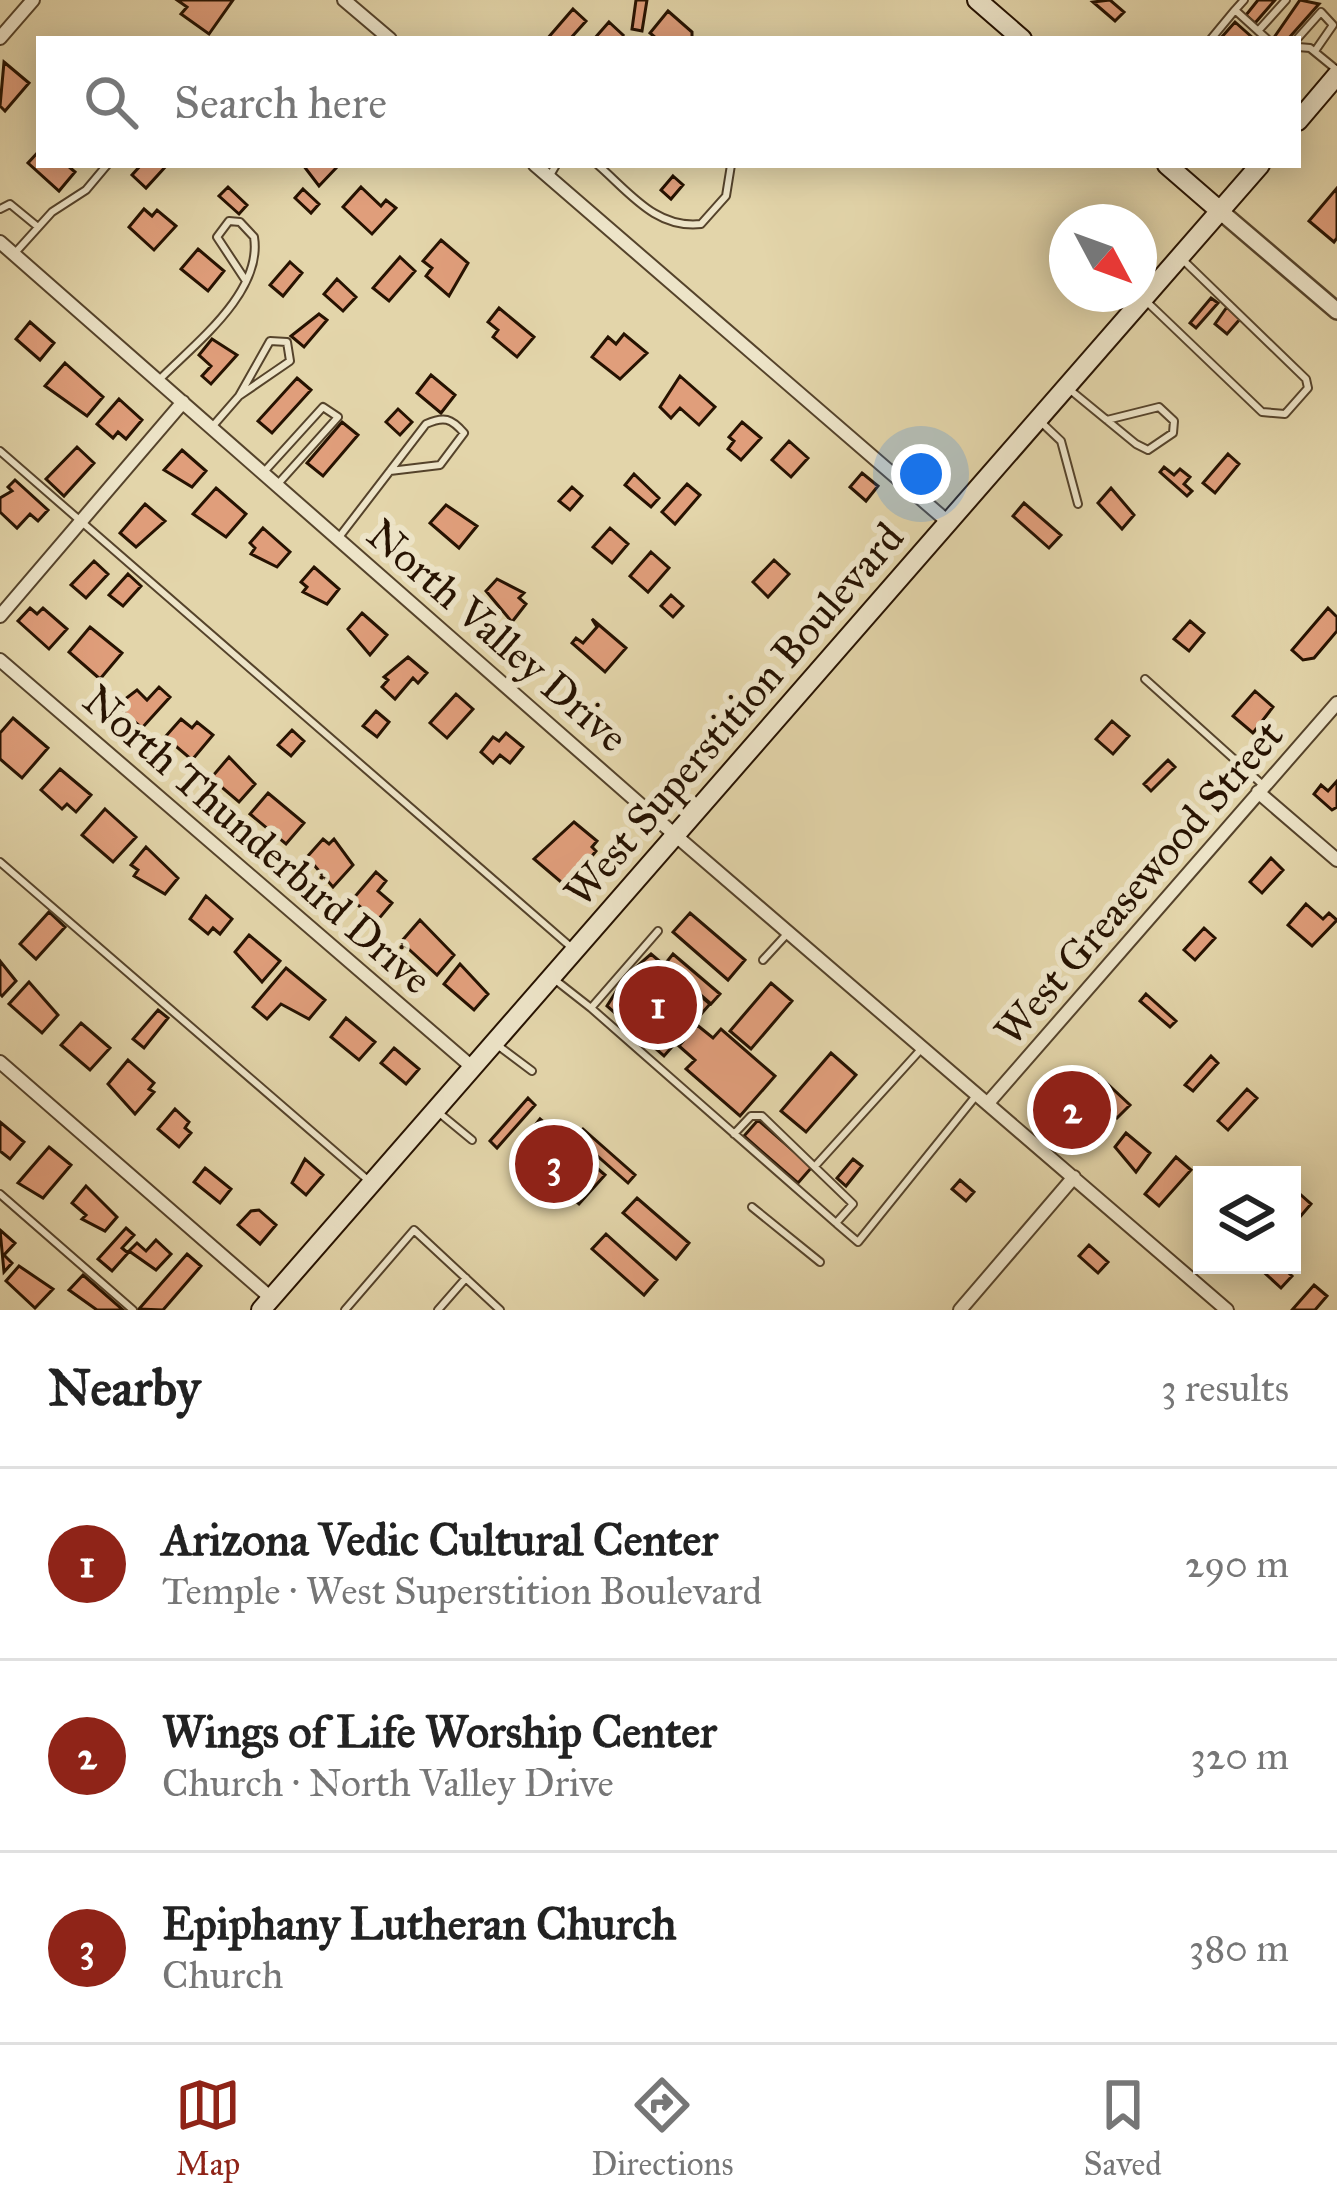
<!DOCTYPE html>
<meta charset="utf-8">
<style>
:root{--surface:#fff;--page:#f2f2f2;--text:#222;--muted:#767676;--line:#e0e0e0;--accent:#8f2418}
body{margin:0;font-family:"IM FELL Great Primer",serif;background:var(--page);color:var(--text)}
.controls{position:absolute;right:36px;bottom:36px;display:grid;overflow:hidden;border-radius:0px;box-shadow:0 6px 30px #0003}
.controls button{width:108px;height:108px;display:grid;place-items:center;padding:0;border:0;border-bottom:3px solid var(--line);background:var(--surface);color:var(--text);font:60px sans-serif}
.compass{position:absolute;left:1049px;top:204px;width:108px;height:108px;border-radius:50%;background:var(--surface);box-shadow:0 6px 30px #0003;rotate:131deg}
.you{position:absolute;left:921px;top:474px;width:42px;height:42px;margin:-30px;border:9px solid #fff;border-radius:50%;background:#1a73e8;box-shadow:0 0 0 18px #1a73e833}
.badge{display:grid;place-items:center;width:78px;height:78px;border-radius:50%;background:var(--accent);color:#fff;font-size:39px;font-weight:700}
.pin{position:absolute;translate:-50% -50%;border:6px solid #fff;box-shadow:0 3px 12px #0006}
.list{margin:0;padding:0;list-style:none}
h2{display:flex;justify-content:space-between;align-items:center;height:156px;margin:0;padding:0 48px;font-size:51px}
h2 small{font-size:39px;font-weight:400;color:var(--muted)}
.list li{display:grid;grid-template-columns:78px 1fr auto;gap:36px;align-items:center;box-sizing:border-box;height:192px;padding:0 48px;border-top:3px solid var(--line)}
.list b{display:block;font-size:45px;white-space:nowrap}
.list p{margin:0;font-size:39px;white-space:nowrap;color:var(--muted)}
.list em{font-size:39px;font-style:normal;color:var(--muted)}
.icon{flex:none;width:66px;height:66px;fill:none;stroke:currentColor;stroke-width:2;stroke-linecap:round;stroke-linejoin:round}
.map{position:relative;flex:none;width:1337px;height:1310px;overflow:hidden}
.search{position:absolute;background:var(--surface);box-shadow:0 6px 30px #0003;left:36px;right:36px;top:36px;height:132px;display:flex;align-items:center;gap:30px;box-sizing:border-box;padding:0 42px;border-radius:0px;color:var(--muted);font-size:45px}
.sheet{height:732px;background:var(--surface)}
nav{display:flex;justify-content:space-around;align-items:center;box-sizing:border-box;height:168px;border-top:3px solid var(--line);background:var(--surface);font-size:33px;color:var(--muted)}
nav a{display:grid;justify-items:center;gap:6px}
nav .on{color:var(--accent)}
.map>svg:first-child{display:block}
.building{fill:#e09e7b;stroke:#261201;stroke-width:3}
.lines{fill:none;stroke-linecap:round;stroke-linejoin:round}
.service-casing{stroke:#55432b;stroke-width:10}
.minor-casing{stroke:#55432b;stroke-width:16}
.tertiary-casing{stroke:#55432b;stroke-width:20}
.secondary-casing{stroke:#261201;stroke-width:22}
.service{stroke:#ede4c8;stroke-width:6}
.minor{stroke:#ede4c8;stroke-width:12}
.tertiary{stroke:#ede4c8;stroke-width:15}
.secondary{stroke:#ede4c8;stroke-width:18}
.labels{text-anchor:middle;stroke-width:12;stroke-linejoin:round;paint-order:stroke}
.street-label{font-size:42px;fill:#261201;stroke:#ede4c8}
</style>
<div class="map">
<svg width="1337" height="1310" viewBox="0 0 1337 1310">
<rect width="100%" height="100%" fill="#e3d5aa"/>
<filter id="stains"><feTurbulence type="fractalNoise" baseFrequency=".00167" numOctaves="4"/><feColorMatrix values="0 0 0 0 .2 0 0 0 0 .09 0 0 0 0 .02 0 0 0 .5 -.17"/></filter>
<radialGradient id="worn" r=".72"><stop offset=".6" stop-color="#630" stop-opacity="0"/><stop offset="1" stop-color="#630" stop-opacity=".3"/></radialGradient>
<path class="building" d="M177,0H233L209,34L181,14L187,7Z
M636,0H647L642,31L632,29Z
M1110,0L1124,12L1115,21L1093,2Z
M1258,0H1275L1255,23L1246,15Z
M1300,0L1319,4L1288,39H1273Z
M573,9L586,21L570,39H547Z
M668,11L692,32V39H657L650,33Z
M609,22L623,35L619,39H594Z
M1235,22L1254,39H1220Z
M4,62L29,83L5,111L0,106Z
M39,151V165H67L75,172L59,191L28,163Z
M141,165H167L146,188L132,175Z
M303,165H334L337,167L319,186Z
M673,176L683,185L671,199L661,190Z
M228,187L247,205L239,214L219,196Z
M361,187L381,206L386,200L396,208L372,234L343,207Z
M1337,188V238L1334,242L1309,221Z
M303,189L319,204L311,213L295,198Z
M144,209L152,216L157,210L176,226L154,250L129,227Z
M441,240L468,263L449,296L426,276L432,268L423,261Z
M198,249L224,271L208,291L181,269Z
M400,257L415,271L389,301L373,288Z
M290,262L302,273L283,296L270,285Z
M337,279L356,297L343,311L324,294Z
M1211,298L1218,303L1196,328L1190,323Z
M1227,307L1240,319L1227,334L1215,324Z
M499,308L534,337L517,357L493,337L498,330L488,322Z
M319,314L327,320L304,347L291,336Z
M30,322L54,343L40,360L16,339Z
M624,334L647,353L620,379L592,357L608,337L616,344Z
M212,339L237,355L211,384L202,376L211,366L199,355Z
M65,363L103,397L87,416L45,386Z
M431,375L455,395L441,413L417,393Z
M680,376L715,407L699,425L680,408L671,418L660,407Z
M297,378L311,390L272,433L258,421Z
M119,399L142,420L126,439L118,432L113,438L97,424Z
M398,409L412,422L400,435L386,422Z
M342,422L358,435L323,476L307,463Z
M742,422L761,438L741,460L728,449L734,441L729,437Z
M789,441L808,458L791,477L772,460Z
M77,447L94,463L64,496L46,479Z
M182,450L206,471L192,487L164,470Z
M1228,454L1239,464L1215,493L1203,483Z
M1164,467L1174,475L1180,469L1190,477L1184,484L1192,491L1187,496L1160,472Z
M862,473L878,486L866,501L850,487Z
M634,474L659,498L651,507L625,485Z
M15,480L48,510L38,521L30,514L17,528L0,512V498L12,491L8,487Z
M687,484L700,495L675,524L662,512Z
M572,487L582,496L570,510L559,501Z
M216,488L246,514L226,537L193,514Z
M1111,488L1134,515L1122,529L1098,503Z
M1024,503L1061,535L1049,548L1013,516Z
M145,504L165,521L136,547L120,533Z
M446,505L477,526L459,548L430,523Z
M263,528L290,552L277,567L251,554L255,548L250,543Z
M610,528L628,544L612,563L593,547Z
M651,552L669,568L648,592L630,576Z
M774,560L789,574L768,597L753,582Z
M94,561L108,574L86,598L71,585Z
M314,567L339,589L327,604L303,592L307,587L301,582Z
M128,574L141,586L123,606L109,595Z
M497,579L524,593L519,598L526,604L512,622L486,591Z
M671,595L683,606L673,617L661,606Z
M30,608L37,614L43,608L67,629L49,649L18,621Z
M1328,608L1337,617V631L1314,658L1303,660L1292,650Z
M362,613L387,635L370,655L348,629Z
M592,619L626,648L605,672L572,643L576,638L583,643L597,627Z
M1190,621L1204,633L1189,651L1174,639Z
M90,627L122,653L100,679L69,652Z
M408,657L427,673L418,683L413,678L395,699L382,687L388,680L384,677Z
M159,687L170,697L142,728L116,706L137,690L147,700Z
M1255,691L1273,707L1253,733L1233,716Z
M456,694L473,709L447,738L430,723Z
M376,711L389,722L377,737L363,726Z
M13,718L48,748L22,778L0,759V733Z
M181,719L192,728L197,722L213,735L192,760L165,737Z
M1112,721L1129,736L1113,754L1096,739Z
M292,730L304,741L291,756L278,745Z
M506,733L523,747L510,763L500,755L493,763L481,752L493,737L499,741Z
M229,757L255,784L239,802L211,778Z
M1168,760L1175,767L1151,791L1144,784Z
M60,769L91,795L76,812L67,804L62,809L41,790Z
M1337,781V807L1332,810L1314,794L1321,785L1328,791Z
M268,793L304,823L286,844L250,814Z
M105,809L136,837L113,862L82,835Z
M574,822L597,841L592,847L596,851L567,887L534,859Z
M323,839L329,844L334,839L353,865L333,887L307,857Z
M146,847L178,878L165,894L134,876L138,870L131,865Z
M1271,858L1283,870L1262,893L1250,882Z
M376,872L386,881L378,891L392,903L377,921L352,900Z
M206,896L232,919L220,934L213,928L208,934L190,919Z
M1306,904L1323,919L1329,913L1337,920L1312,946L1288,925Z
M49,912L65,927L36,959L20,944Z
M690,913L745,960L728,980L673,932Z
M420,920L454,955L437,975L401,942Z
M1204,928L1215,938L1195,960L1184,950Z
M249,935L280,961L262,982L235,952Z
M651,954L710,1004L664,1056L607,1006L626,976Z
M673,954L720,994L711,1004L665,964Z
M0,961L16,981L2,996L0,994Z
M460,964L488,994L474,1010L444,984Z
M286,968L325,1000L309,1019L281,1004L267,1019L253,1007Z
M29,982L58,1015L42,1033L9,1004Z
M771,983L792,1001L751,1049L730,1031Z
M1146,994L1176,1021L1170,1027L1140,1001Z
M158,1010L168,1018L144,1048L133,1039Z
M346,1018L375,1042L359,1060L331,1037Z
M81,1023L110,1048L90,1070L61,1045Z
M697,1025L713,1038L721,1029L775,1076L740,1116L686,1069L695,1060L679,1046Z
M394,1048L419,1069L406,1084L381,1063Z
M831,1053L856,1075L806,1132L781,1111Z
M1211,1056L1218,1063L1193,1091L1185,1085Z
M128,1060L154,1083L149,1089L154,1092L135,1114L108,1084Z
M1098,1075L1130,1105L1117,1118L1086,1088Z
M1247,1089L1257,1098L1228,1130L1218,1121Z
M1071,1092L1091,1109L1073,1129L1054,1111Z
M528,1098L535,1105L497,1148L490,1141Z
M175,1109L189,1122L185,1128L191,1133L179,1147L158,1129Z
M540,1119L605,1175L579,1204L561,1188L552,1199L514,1167L530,1144L524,1139Z
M758,1120L812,1167L798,1183L744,1136Z
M0,1122L24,1142L10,1159L0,1151Z
M583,1129L635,1175L628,1183L576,1137Z
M1126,1133L1150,1153L1136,1172L1115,1147Z
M49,1147L71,1165L43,1198L18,1183Z
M1176,1157L1191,1170L1159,1206L1145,1194Z
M305,1159L323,1175L306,1195L292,1183Z
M853,1159L862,1166L846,1186L837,1178Z
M205,1168L231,1189L220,1203L194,1182Z
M960,1180L974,1192L966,1201L952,1189Z
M86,1186L117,1217L105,1231L82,1219L86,1215L72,1203Z
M1292,1187L1311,1204L1299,1218L1292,1211Z
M637,1198L689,1243L676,1259L623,1213Z
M259,1210L276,1225L260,1244L238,1225L251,1211Z
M126,1228L134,1235L122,1248L128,1253L112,1271L98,1259Z
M0,1230L15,1243L4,1255L12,1263L4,1272Z
M606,1234L657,1280L644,1295L592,1249Z
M156,1240L171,1254L156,1270L129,1251L137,1243L146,1251Z
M1089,1245L1108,1262L1098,1273L1079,1256Z
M187,1254L201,1266L163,1310L139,1309Z
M1256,1265H1280L1292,1276L1281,1288Z
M19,1266L53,1289L35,1308L6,1281Z
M83,1275L123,1310H97L69,1290Z
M1314,1285L1327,1296L1315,1310H1292Z"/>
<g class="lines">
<g class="service-casing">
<path id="service" d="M1244,0L1235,10L1267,39
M1258,31L1286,0
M1211,39L1235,10
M1297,39L1321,12L1333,25L1315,51
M1298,47L1310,48L1337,70
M598,165C630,193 656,229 701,224L726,196L731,165
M549,177L556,165
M0,209L10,204L38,227
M14,254L52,212L86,190L107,165
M1146,301L1262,412L1285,414L1308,388L1306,379L1182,259
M158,381C193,345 263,293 254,237L240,222L229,221L217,237L246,281
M1069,389L1136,444L1148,450L1173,433L1174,421L1159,407L1107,420
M1041,422L1061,441L1078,504
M212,427L239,396L290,361L287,342L270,341L239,396
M0,451L572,948
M263,473L323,407L338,417L277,485
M340,536L426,424C444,416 451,418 464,433L440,465L390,471
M1145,679L1264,786
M0,862L369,1181
M763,960L786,935
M554,979L591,1008L658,931
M591,1008L836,1223L853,1204L762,1116H751L734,1134
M496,1044L532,1071
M438,1112L472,1140
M817,1164L923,1047
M0,1194L133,1310
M752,1207L820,1262
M837,1224L858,1242L975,1097
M345,1310L414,1230L500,1310
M438,1310L466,1278"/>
</g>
<g class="minor-casing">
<path id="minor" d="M344,0L390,39
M0,38L33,0
M535,165L948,522
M0,242L675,835L1227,1310
M0,616L183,402
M0,660L472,1067
M1258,792L1337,860
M0,1062L271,1298
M988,1103L1337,703
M960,1310L1074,1177"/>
</g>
<g class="tertiary-casing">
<path id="tertiary" d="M1220,211L1337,311"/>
</g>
<g class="secondary-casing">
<path id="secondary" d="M977,0L1022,39
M1298,121L1337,75
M1167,165L1220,211
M261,1310L1260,165"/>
</g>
<use href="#service" class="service"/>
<use href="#minor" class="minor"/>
<use href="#tertiary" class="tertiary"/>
<use href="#secondary" class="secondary"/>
</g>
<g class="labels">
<g class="street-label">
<text transform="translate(498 635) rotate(41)" y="15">North Valley Drive</text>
<text transform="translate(733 714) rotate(-49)" y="15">West Superstition Boulevard</text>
<text transform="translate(258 839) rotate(41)" y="15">North Thunderbird Drive</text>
<text transform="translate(1138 882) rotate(-49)" y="15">West Greasewood Street</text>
</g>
</g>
<rect width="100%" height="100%" filter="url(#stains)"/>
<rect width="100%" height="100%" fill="url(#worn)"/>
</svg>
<div class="controls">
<button><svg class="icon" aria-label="layers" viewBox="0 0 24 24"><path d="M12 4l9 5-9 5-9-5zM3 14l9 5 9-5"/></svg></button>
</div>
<svg class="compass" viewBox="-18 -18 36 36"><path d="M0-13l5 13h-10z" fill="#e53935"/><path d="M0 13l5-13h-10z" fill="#767676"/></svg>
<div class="you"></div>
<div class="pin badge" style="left:658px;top:1005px">1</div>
<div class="pin badge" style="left:1072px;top:1110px">2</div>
<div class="pin badge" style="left:554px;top:1164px">3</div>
<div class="search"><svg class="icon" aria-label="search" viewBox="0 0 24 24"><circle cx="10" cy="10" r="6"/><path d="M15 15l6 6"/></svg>Search here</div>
</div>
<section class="sheet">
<h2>Nearby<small>3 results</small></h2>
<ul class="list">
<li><span class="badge">1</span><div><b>Arizona Vedic Cultural Center</b><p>Temple · West Superstition Boulevard</p></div><em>290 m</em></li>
<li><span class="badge">2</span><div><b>Wings of Life Worship Center</b><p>Church · North Valley Drive</p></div><em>320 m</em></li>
<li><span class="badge">3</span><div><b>Epiphany Lutheran Church</b><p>Church</p></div><em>380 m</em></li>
</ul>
</section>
<nav>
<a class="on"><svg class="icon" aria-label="map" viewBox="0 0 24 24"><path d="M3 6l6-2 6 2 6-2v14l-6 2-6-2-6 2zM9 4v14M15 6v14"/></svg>Map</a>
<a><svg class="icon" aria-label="directions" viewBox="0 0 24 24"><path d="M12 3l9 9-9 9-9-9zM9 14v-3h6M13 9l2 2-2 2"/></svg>Directions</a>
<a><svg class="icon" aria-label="saved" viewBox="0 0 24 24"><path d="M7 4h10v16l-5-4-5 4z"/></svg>Saved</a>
</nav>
